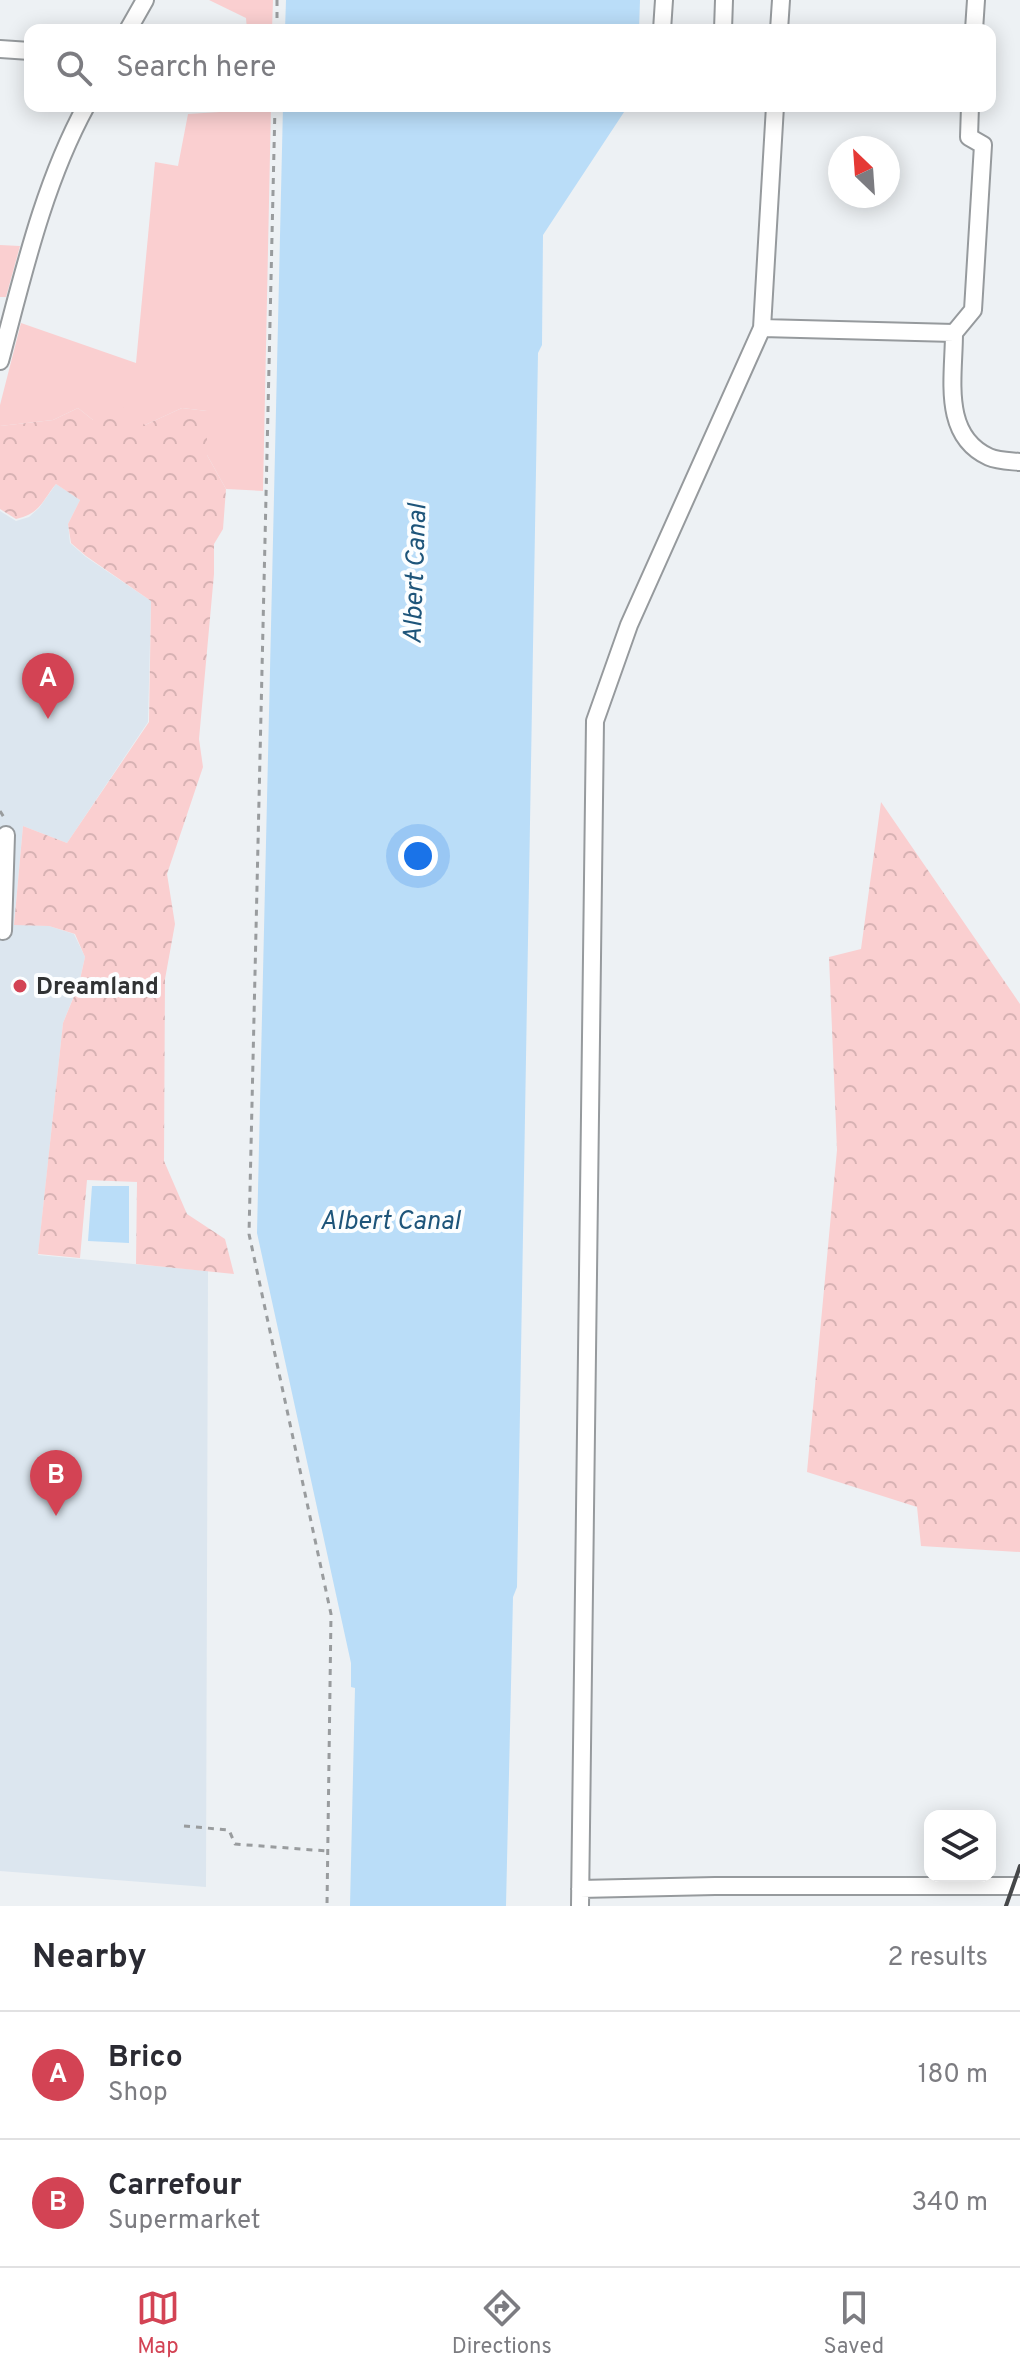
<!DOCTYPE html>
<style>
:root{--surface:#fff;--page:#f2f2f3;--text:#2b2b33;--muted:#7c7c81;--line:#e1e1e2;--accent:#d34354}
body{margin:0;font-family:Overpass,sans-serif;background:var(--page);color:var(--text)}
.controls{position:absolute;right:24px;bottom:24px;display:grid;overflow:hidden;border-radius:16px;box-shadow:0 4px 20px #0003}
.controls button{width:72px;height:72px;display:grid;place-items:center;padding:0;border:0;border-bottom:2px solid var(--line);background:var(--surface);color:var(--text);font:40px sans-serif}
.compass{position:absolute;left:828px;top:136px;width:72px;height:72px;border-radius:50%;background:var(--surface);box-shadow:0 4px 20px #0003;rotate:335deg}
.you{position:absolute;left:418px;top:856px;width:28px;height:28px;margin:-20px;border:6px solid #fff;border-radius:50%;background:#1a73e8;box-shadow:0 0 0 12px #1a73e833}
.badge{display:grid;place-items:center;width:52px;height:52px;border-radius:50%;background:var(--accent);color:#fff;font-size:26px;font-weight:700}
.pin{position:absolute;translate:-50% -66px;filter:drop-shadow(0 2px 4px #0008)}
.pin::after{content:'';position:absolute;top:42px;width:28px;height:24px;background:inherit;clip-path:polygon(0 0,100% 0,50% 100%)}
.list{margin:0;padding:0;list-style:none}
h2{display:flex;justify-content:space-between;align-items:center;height:104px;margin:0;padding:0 32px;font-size:34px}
h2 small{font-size:26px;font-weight:400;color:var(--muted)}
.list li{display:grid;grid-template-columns:52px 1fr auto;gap:24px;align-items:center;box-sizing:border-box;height:128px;padding:0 32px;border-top:2px solid var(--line)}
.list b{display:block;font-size:30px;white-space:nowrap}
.list p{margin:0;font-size:26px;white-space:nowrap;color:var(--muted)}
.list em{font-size:26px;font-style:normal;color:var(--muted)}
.icon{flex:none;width:44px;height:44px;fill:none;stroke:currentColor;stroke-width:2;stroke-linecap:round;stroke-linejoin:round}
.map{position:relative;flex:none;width:1020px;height:1906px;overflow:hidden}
.search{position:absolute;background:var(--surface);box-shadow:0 4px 20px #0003;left:24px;right:24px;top:24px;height:88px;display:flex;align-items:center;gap:20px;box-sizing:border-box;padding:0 28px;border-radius:16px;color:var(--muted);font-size:30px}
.sheet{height:360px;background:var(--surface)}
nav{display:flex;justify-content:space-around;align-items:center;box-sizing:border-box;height:112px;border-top:2px solid var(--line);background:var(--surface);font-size:22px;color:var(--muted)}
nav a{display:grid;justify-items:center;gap:4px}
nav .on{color:var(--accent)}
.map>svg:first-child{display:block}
.built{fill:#dce6ef}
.grass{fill:#facfd0}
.forest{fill:url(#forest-crowns)}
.water{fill:#baddf8}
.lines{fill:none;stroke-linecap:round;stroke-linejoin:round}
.minor-casing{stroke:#969a9d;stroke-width:20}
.path{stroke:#999c9e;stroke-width:3;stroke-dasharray:6 6;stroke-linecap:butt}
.minor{stroke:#fff;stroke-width:16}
.rail{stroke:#454749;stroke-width:4}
.poi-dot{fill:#d34354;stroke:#fcfeff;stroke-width:3}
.labels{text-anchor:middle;stroke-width:8;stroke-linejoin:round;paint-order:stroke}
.poi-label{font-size:24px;font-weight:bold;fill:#313334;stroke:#fcfeff;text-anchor:start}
.water-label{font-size:26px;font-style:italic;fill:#1e557a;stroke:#fcfeff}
</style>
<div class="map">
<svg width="1020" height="1906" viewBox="0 0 1020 1906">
<defs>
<pattern id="forest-crowns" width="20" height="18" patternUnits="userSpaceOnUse" patternTransform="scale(2)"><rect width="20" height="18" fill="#facfd0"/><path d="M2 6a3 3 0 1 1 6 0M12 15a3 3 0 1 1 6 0" fill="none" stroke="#d7b2b3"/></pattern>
</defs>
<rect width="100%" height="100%" fill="#edf1f4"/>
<path class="built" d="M56,484L80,500L68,524L70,543L86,557L151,601L148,722L67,843L23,826L14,924L49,926L74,934L85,957L79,983L63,1023L38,1255L208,1271L206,1887L0,1871V511L16,521L29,517L39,508Z"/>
<path class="grass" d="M209,0H273L272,30H247L246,18Z
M251,106H271L263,491L226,489L207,455V411L182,408L145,425L93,420L78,408L53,420L0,426V405L21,323L136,363L155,162L178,166L188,114L251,110Z
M0,245L20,246L6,297H0Z"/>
<path class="forest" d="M117,403L145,425L182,408L207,411V455L226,489L223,529L214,544V574L199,739L203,767L167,874L175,924L165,979L164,1161L187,1214L225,1239L234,1274L136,1264L137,1182L87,1180L80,1258L38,1254L63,1023L79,984L85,957L75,934L49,926L14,925L23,826L67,843L149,722L151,601L86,556L71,543L68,524L80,500L56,484C42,501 40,514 16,519L0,509V426L53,420L78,408L93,420Z
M881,802L1020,1004V1552L921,1546L917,1507L807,1472L837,1150L829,957L861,949Z"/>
<path class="water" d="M286,0H640L639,30H285Z
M283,106H628L543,235L542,345L538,353L517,1587L513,1597L506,1906H350L355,1688L351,1687V1663L257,1233Z
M92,1186H129V1243L88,1241Z"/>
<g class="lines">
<g class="minor-casing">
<path id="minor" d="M128,30L145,0
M662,30L664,0
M723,30L724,0
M779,30L781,0
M974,30L976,0
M0,49L30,51
M762,328L954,333C954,377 941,435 989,457C998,461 1011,461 1020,462
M954,333L973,310L983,145L969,137L970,106
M0,361C23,275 43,185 86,106
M3,931L6,835
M580,1889L715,1886H1020
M580,1906L595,721L629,625L762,328L775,106"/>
</g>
<path class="path" d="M277,30V0
M275,106L249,1234L331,1614L327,1906
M0,811L5,819
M184,1826L229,1830L235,1844L327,1851"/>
<use href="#minor" class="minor"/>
<path class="rail" d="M1006,1906L1020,1866"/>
</g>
<circle class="poi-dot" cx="20" cy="986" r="8"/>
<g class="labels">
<g class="poi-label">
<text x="36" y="994">Dreamland</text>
</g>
<g class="water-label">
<text transform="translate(414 574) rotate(-88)" y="9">Albert Canal</text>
<text x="390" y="1229">Albert Canal</text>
</g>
</g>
</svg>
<div class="controls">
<button><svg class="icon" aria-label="layers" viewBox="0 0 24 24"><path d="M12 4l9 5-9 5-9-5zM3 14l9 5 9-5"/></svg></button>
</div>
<svg class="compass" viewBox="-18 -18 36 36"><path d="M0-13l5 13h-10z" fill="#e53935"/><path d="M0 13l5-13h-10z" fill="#7c7c81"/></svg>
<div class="you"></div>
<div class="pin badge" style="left:48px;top:719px">A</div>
<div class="pin badge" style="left:56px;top:1516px">B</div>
<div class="search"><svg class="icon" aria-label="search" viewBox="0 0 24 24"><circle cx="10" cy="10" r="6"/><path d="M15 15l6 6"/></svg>Search here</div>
</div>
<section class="sheet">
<h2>Nearby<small>2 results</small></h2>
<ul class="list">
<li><span class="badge">A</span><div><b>Brico</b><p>Shop</p></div><em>180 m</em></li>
<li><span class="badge">B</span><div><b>Carrefour</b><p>Supermarket</p></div><em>340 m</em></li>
</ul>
</section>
<nav>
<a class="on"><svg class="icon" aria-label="map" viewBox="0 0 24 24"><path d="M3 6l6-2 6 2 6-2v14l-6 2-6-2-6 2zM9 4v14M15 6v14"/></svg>Map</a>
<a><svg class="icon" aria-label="directions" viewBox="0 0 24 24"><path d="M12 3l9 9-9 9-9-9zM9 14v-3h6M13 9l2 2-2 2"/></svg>Directions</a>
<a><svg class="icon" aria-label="saved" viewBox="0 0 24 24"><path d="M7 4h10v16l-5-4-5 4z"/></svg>Saved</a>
</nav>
